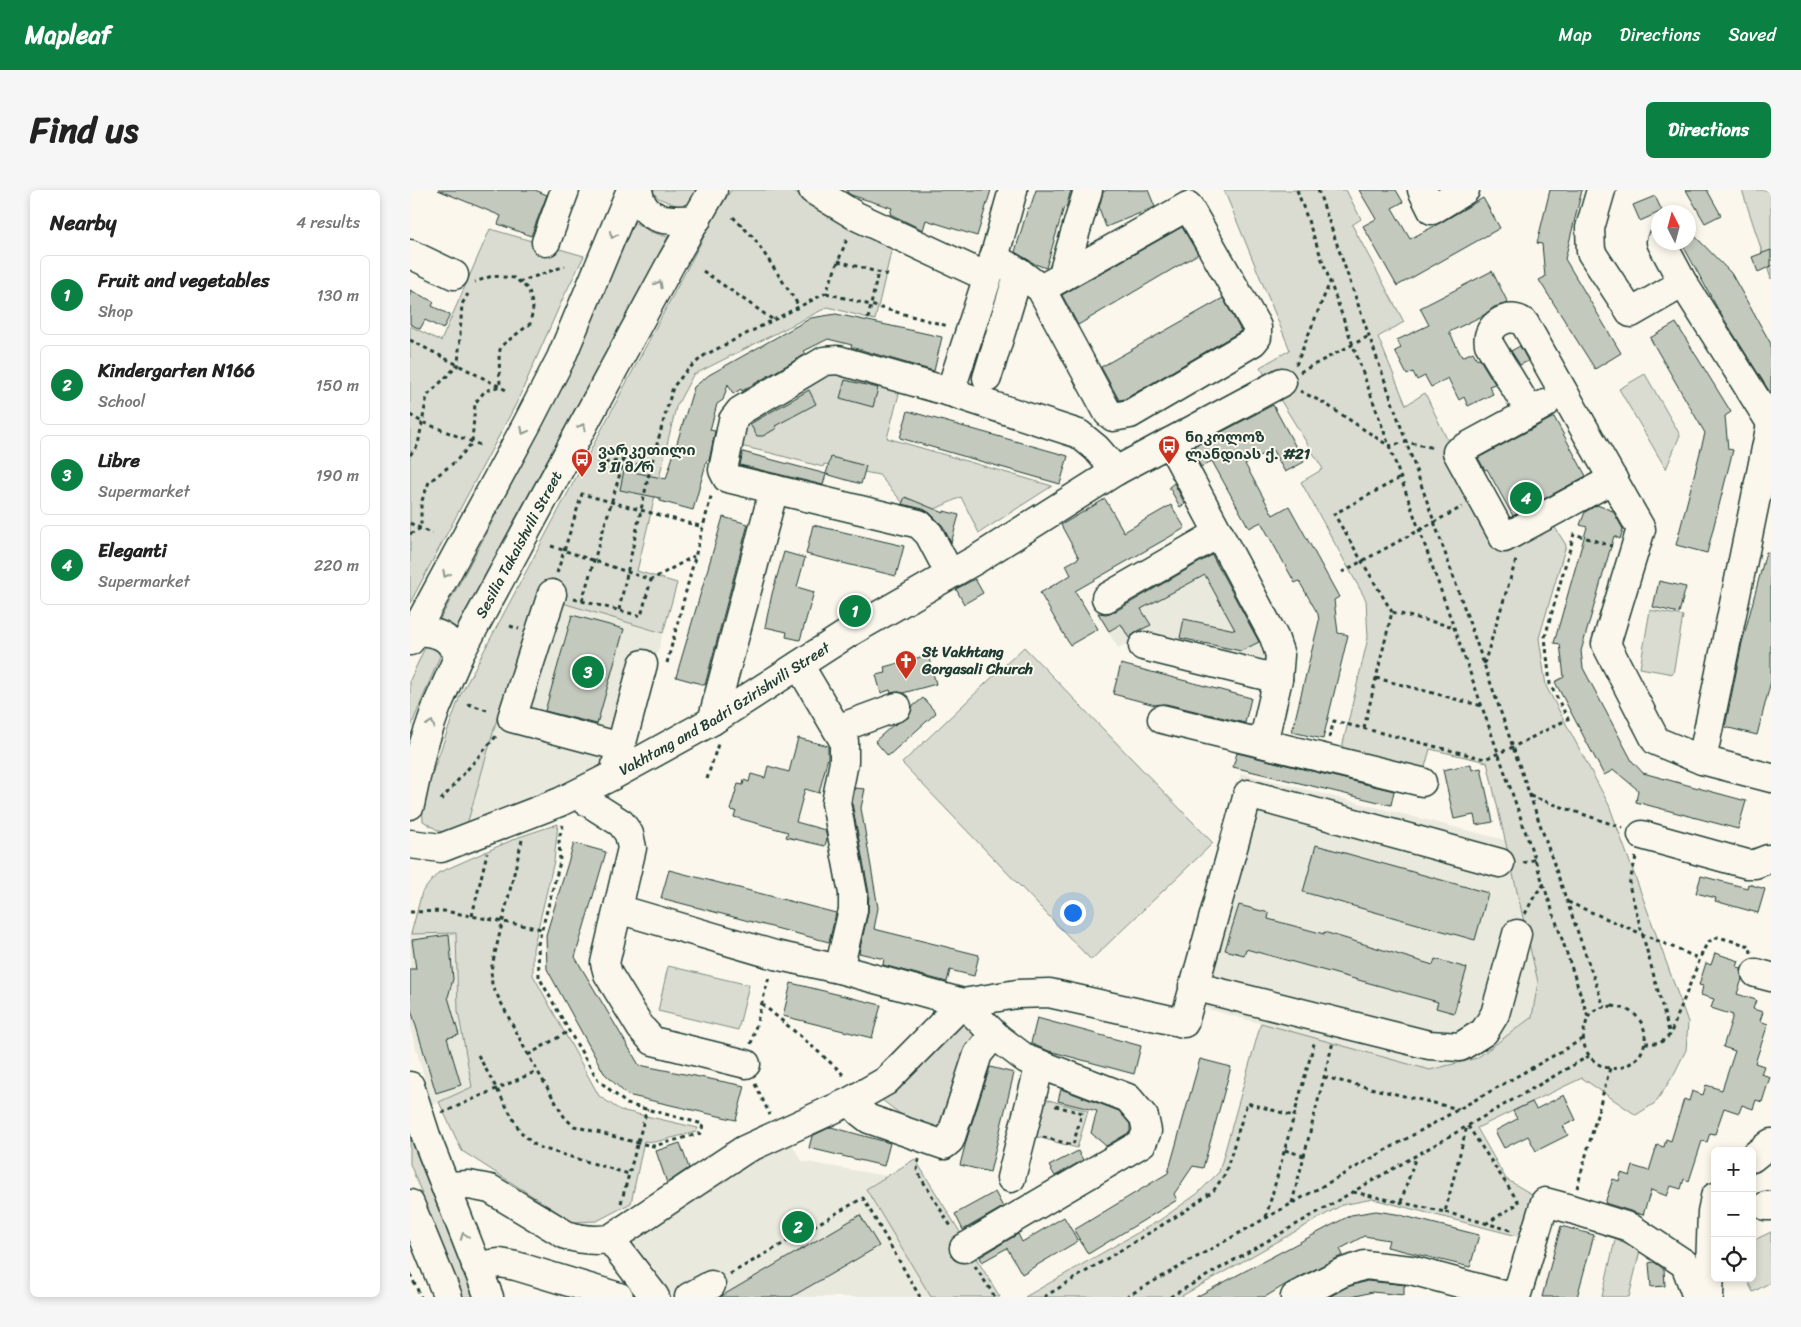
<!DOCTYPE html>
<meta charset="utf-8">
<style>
:root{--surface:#fff;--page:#f6f6f6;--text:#222;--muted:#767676;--line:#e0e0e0;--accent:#0b8043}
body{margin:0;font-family:Sriracha,"Noto Sans Georgian",sans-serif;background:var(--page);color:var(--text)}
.controls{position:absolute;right:15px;bottom:15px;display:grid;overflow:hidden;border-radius:8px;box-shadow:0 2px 8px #0003}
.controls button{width:45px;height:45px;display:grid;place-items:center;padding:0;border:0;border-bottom:1px solid var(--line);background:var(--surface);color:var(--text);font:25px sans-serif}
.compass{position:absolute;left:1241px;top:15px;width:45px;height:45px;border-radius:50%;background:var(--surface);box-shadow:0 2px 8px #0003;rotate:354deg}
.you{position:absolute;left:662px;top:722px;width:18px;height:18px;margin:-12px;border:4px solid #fff;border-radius:50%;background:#1a73e8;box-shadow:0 0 0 8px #1a73e833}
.badge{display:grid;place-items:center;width:32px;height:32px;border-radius:50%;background:var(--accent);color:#fff;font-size:16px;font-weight:700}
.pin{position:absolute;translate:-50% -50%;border:2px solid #fff;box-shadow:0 1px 5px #0006}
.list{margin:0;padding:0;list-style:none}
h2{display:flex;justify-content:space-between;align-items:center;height:65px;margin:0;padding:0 20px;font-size:21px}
h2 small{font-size:16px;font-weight:400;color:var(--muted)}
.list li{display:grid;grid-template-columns:32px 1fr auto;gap:15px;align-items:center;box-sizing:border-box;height:80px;margin:0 10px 10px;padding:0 10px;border:1px solid var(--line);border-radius:8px}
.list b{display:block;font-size:19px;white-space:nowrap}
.list p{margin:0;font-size:16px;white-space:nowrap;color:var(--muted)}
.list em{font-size:16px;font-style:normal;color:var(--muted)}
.icon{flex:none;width:28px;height:28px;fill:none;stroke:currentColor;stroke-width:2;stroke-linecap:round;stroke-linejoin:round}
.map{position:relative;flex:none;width:1361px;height:1107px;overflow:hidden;border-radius:8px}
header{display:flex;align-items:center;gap:30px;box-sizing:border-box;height:70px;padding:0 25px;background:var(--accent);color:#fff}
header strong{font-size:24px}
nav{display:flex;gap:28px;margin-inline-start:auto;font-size:18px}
.intro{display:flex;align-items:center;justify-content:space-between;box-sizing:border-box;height:120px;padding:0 30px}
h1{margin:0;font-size:35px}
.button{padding:12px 22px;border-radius:8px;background:var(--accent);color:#fff;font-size:18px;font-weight:700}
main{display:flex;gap:30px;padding:0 30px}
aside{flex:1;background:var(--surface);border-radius:8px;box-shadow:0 2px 8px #0003}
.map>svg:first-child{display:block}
.built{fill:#eae9de}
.green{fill:#dbdcd1;stroke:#7d8c82}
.building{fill:#c4c9be;stroke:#1f3d34}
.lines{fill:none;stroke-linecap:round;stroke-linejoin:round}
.minor-casing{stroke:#1f3d34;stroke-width:31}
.major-casing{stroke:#1f3d34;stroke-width:31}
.path{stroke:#1f3d34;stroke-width:3;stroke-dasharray:4 4;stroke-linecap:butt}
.minor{stroke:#fbf7ec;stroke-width:28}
.major{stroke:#fbf7ec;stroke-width:28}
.oneway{stroke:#8d9a90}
.labels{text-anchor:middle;stroke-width:4;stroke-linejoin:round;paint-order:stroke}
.poi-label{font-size:15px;font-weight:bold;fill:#1f3d34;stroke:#fbf7ec;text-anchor:start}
.street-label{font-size:15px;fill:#1f3d34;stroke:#fbf7ec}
</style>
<header>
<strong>Mapleaf</strong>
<nav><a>Map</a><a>Directions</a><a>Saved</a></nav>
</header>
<div class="intro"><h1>Find us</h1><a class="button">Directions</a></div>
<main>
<aside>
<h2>Nearby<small>4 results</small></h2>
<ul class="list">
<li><span class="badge">1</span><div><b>Fruit and vegetables</b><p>Shop</p></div><em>130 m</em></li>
<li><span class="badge">2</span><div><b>Kindergarten N166</b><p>School</p></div><em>150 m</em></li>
<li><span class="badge">3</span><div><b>Libre</b><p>Supermarket</p></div><em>190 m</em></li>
<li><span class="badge">4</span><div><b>Eleganti</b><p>Supermarket</p></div><em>220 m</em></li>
</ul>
</aside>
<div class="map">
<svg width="1361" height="1107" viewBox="0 0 1361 1107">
<rect width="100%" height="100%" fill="#fbf7ec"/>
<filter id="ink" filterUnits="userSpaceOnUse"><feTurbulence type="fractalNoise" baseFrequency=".02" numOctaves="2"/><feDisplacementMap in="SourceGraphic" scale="10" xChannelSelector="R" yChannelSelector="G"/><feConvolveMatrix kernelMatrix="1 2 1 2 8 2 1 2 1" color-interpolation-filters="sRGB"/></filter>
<g filter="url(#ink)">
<path class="built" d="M804,352L860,457L858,470L756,451L720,452L708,458L685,420Z
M146,411L253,443L241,487L192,585L56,638L92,511L117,516Z
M831,583L1095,650L1128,792L1122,827L1067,868L1020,880L765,810Z
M46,742L48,821L62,898L22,915L0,837V744Z
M377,947L392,971L476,986L456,999L521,1107H263L241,1075L232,1076L215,1047Z"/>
<path class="green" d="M242,0H288L280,14L268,16L248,8Z
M321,0H382L407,15L484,49L465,130L418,117L283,185L266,217L227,381L267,393L253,443L146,411L117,516L92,511L56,638L59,646L29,641L13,631L12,612L50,506L305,26Z
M814,0H936L951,29L942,35L994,132L968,147L996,215L1015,203L1084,348L1144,336L1156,355L1129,448L1136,496L1199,615L1278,832L1276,860L1263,886L1245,913L1226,925L1172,888L1067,938L1096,989L1135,1012L1123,1050L963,1009L932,1015L770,1107H615L750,1030L787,1004L809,982L851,833L1020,880L1067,868L1122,827L1128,792L1077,572L1020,559L1012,588L931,562L958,448L956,410L891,292L913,279L850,177L880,160Z
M1332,0H1361V89Z
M224,32L241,42L258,47L44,442L28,433L75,346L169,158Z
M80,39L174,66L153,108L107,212L0,413V136L31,151Z
M421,174L492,193L477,248L642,296L569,343L551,307L506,328L469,285L414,274L413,277L361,263L321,254L330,228Z
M1235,184L1270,245L1256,279L1209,199Z
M1240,420L1273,426L1263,484L1230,478Z
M17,453L25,455L30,466L0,539V490Z
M614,457L803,653L681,770L492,573Z
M148,634L144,671L123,759V785L189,906L210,920L288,938L286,942L245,952L234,951L221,1013L187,1031L163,1032L52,961L29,912L62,897L48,821L46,743L1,744L12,702L28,683L109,647Z
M258,776L339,795L328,840L248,821Z
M553,823L571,847L534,944L498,930L472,910L477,899Z
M635,909L678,921L667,958L624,946Z
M0,947L63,1107H53L0,974Z
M505,969L590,1107H521L456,999Z
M1361,1042V1092L1343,1102L1336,1088H1342V1051Z
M1205,1050L1231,1056L1219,1107H1192Z"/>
<path class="building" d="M28,0H125L137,5L121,46L88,34L91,26Z
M437,0H581L567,46L516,30L513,40L480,24L482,18L441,5L437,2Z
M626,0H661L656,18L654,17L636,78L625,74L605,62L618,18H620Z
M697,0H738L745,17L696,37L689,18L693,2Z
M949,0H986L993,12L982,18L1000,49L1030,33L1073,8L1090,38L987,96L953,36L966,29Z
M1140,0H1172L1155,69L1211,163L1185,179L1129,90L1135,87L1132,54L1127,53Z
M1276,0H1297L1311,25L1295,33Z
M1245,6L1252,21L1230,31L1223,15Z
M772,37L788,64L668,135L652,105Z
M1278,39L1321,83L1361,154V204L1309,121L1271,52H1278Z
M1361,60V76L1348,82L1342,67Z
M1082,81L1098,113L1084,117L1074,125L1039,142L1052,167L1063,162L1067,169L1069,168L1085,194L1079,196L1083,204L1058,216L1054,207L1049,210L1038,188L1021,197L1015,186L1007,190L1003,182L997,185L985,161L991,158L987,150L1019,135L1010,118Z
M0,100L24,112L22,116L40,125L33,139L15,130L10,139L0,134Z
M813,108L831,141L715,209L709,210L691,177Z
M426,124L532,147L524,181L441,157L442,155L418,149L394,161L396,164L332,201L331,199L323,204L318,194L313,210L307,214L300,240L305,241L299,271L297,270L283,320L250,311V308L210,300L214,280L256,289L284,197L299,185L401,128Z
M1266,133L1321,222L1315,226L1318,259L1323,260L1297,363L1266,355L1295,243L1240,148Z
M1110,156L1118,171L1110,175L1101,161Z
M435,190L468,198L463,217L430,208Z
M399,200L406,214L365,236L367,238L353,246H347L340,234Z
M863,215L894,272L875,282L862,259L835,274L863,325L879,316L929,407L924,410L928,443L938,445L913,549L882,542L909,431L908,424L889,391L885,393L851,332L839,338L802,271L791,277L781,258Z
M498,221L658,266L650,294L490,248Z
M1144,227L1176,286L1103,326L1077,279L1075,280L1068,268Z
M333,262L416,284L413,295L330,275Z
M421,267L456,276L451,294L416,284Z
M764,293L775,314L770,317L759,297Z
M495,307L534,323V321L549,325L541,353L533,336L520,323L513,319L492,314Z
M695,309L714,342L761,315L775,338L665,401L688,439L660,455L630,403L661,385L656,375L669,368L651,335Z
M1187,315L1203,321L1213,339L1210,349L1204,346L1171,461L1173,478L1222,571L1233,583L1336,611L1328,639L1226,612L1228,600L1204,580L1194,585L1145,492L1154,487L1150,454L1144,453L1177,337L1170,335L1175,322Z
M313,327L338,334L295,495L266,487Z
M403,335L494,356L486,386L396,364Z
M374,362L395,368L387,397L404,402L390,450L376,447L377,442L355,437L362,404Z
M1356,362L1361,363V491L1347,545L1315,537L1332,453Z
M802,365L849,452L831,461L770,448L774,429L825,440L795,385L731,419L741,435L728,441L719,448L711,434L699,441L688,423L696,424L704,422Z
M565,389L573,403L554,414L546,399Z
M1249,391L1276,397L1269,423L1243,417Z
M162,425L214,439L187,534L135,521Z
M518,465L526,494L493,503L489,502L481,503L480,500L471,503L466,485L476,483L474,477Z
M711,474L841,508L835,533L756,514L745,515L703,504Z
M513,508L526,523L478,566L465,551L482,536L499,527L502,517Z
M388,548L418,556V567L409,603L395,599L386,632L415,640L417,648L415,656L376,647L378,642L324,627L326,621L320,620L328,594L333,595L334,590L339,592L341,584L355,588L358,576L379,582Z
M827,563L984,601L981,615L823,577Z
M1061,574L1062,580L1071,578L1083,632L1066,635L1064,625L1044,629L1033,580Z
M445,598L455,599L451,618L468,718L464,739L569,765L564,786L540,780L537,792L473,775L474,769L449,763L458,723L459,703L442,613Z
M164,653L196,662L165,767L229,875L335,896L326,930L217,905L194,883L137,779L136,745Z
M906,655L1078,703L1065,750L893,702Z
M259,680L426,723L419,752L251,708Z
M1291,686L1337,698L1338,694L1355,699L1348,723L1305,711L1306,708L1286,703Z
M829,715L859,723L858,729L914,744V742L1023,775L1025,769L1057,778L1044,823L1026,818L1028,812L836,759L834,765L815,760Z
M39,745L43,789L38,807L49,845L37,848L51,895L26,903L0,816V779H6L2,750Z
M1305,763L1329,771L1327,777L1331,778L1332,789L1327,804L1346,810L1343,819L1353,822L1350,831L1358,834L1345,873L1354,876L1351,884L1360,887L1352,912L1346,910L1343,919L1332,915L1329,923L1314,918L1305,944L1300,943L1297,952L1292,951L1279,991L1274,989L1271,999L1261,996L1257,1006L1241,1000L1233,1025L1195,1013L1203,989L1209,991L1211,983L1220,986L1223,976L1239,981L1247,955L1254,957L1256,949L1261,951L1274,909L1279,911L1282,901L1293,905L1296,895L1312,900L1325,861L1313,857L1323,825L1301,818L1304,809L1291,805L1293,796L1289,795L1296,773L1301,775Z
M381,793L471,815L462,848L373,826Z
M627,828L731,856L724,884L639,861L624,855L621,853Z
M790,869L821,877L793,978L783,976L764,1004L767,1010L678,1064L664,1040L758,983Z
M580,877L604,883L580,982L550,975L557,948Z
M651,899L709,921L720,934V942L696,956L681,943L687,921L648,911Z
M1154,905L1166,930L1153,936L1158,945L1126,961L1118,946L1094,958L1085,941L1107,929L1103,921L1122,912L1126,919Z
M421,937L480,953L474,976L399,958L402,946Z
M270,953L279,978L257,993L246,961Z
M668,961L673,970L645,986L639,976Z
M585,1002L593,1017L553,1040L545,1024Z
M966,1021L986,1024L1069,1045L1060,1077L977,1057L979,1050L954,1046L930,1059L933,1065L878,1093L855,1107H786L941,1025Z
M450,1025L469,1056L421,1084L381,1107H310Z
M654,1027L668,1051L612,1084L597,1058L572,1072L570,1067L608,1044L612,1052Z
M1151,1036L1184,1045L1167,1107H1132Z
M1244,1072L1254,1079L1255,1096L1241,1097L1239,1073Z
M957,1091L996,1095L994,1096V1105L962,1102L942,1107H919L937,1097Z"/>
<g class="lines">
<g class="minor-casing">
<g id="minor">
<path d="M403,0L446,26L577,87"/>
<path d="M1012,0L1022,20L1055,0"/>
<path d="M1191,0L1180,38L1181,62L1221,123L1273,93L1361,233"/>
<path d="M136,52L155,0"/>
<path d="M1251,52L1273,93"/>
<path d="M0,64L44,85"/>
<path d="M584,68L609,82L631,99L698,223L703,227L720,224L843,152L847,147V137L778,16L631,99"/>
<path d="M652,87L678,0"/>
<path d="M577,188L609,82"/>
<path d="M540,202L584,68L603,0"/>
<path d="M1135,214L1047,262L1094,348L1203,289"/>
<path d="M1120,222L1079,154C1075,135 1101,120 1115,134L1231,339L1196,454L1246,551L1292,570L1361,588"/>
<path d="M760,252L864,447L870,465L868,489"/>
<path d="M540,384L519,344L509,334L317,288L313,280L323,230L330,221L414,171L428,170L540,202L669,244L686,258L706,281"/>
<path d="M142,404L102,528L211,557"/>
<path d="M696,408L809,343"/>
<path d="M733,456L868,489L853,553"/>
<path d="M389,475L434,551V572L426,613L443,703V720L429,779"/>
<path d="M752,529L1012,592"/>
<path d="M302,531L364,299"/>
<path d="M427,539L487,517"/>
<path d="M1292,570L1361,234"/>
<path d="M206,575L233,474"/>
<path d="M167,605L211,633L219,644L222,658L195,773L198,784L231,838L243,851L336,874"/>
<path d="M1232,645L1337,674H1345L1358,669"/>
<path id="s1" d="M0,654L31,658L150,612L202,586L302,531L440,442L567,369L706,281L872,192"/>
<path d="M208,719L365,765L429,779L553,813L607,804L639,803L774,833L838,604L1090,673"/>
<path d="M1346,783L1361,787"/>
<path d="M783,796L1019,855L1050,857L1074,842L1085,824L1107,744"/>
<path d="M553,813L587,847L616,869L718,908L734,927L737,941L732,953L554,1058"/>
<path d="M441,911L450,922L459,929L534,955L540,950L568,864L577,853L587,847"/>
<path d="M1342,968L1361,953"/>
<path d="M601,988L630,874"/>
<path d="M35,996L59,995L80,999L156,1045C171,1050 185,1051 200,1049L334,960L441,911L476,891L553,813"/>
<path d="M1356,1016H1361"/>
<path d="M200,1049L245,1107"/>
<path d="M66,1076L90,1073L106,1076L209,1107"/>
<path d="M279,1107L301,1095"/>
<path d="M885,1107L931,1083L955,1075L1001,1080L1101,1107"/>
<path d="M1106,1107L1135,1012L1161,1019L1219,1037L1275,1074L1287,1107"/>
<path d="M1299,1107L1302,1022L1305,1007"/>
</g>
</g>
<g class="major-casing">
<g id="major">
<path d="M228,0C233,34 261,31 287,29"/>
<path d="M5,441C28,442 37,445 49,465"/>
<path d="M0,451L117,234L151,168L221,0"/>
<path id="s2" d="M0,615L12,559L27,516L49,465L262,71L303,0"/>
<path d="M0,896L17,949L79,1107"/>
<path d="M0,1014L38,1107"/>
</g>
</g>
<path class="path" d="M887,0C986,275 1086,549 1178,827
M908,0L1194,817
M323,27L344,48L389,116
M428,71L478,85
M293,81L362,129
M109,92L155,76
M416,103L538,136
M458,129L468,82
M0,150L98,201
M886,175L920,92
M890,182L959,146
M890,201L914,213L979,256L996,252L1025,258
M0,225L12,232L70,255
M0,265L8,255L17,206L48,175L52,114L58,104
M187,274L214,270L240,279
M0,333L22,344
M0,344L11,338V313L19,292L46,271L62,253L65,213L75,201L90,196L89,164L91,156L120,134L123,118L119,100L105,88L82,86L65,92
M141,356L241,390L284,366
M932,382L1052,317
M147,383L172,304L293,337
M164,409L231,426L241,390
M172,411L214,270
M209,420L240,279L263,197L278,179L295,165L416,103L438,46
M982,422L924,324L990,288
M100,436L109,439
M257,473L302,303
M1074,474L1107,367
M966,488L1072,516
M58,514L80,521
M954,538L982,422L1044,437
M919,548L924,531L1075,569L1103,557L1158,529L1140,494L1135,447L1164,344L1202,356
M297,589L308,554
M1120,606L1213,638
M31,610L88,544
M112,650L81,780L82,795L118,865L155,928L164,936L228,953L244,956L291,943L293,934L217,914L188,890L159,841L129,787L128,754L150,672L149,648L153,635
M1226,667L1219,695L1260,845
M1113,673L1126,669
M1158,712L1290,769
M0,722L34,721L132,739
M1115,724L1125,705L1134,694
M62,726L77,663
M352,814L396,851L430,881L435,888
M1202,816C1218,818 1229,824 1234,839C1237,849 1234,861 1227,868C1201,894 1163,867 1176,834C1177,829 1179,824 1184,821C1189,817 1196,817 1202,816Z
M1235,853H1250L1260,845L1293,761L1298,752L1308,747L1340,756L1341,763
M341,854L359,787
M68,865L110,941L122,953L131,958L219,984
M118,865L159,841
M914,887L1049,919
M345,894L360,925
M32,923L127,881
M1058,936L1109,1013L1077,1033
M633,947L663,955L672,923L642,915
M875,960L894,966
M509,969L507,980L511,988L542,1038
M1167,998L1200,878
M943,1002L1035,1022L1057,936
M991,1012L1006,966
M211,1013L237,919
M882,1013L923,852
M1035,1022L1104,1041
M856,1027L905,850
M565,1076L585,1107
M0,1084L11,1107
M320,1084L453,1008L510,1107
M634,1107L775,1021L804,1000L815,984L837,913L884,926
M716,1107L1173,849
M760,1107L1179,866"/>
<use href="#minor" class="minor"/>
<use href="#major" class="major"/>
</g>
<defs><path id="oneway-chevron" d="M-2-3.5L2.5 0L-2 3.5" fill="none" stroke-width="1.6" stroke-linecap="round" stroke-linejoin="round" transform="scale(1.25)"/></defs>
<g class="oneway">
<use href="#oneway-chevron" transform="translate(203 45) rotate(112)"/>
<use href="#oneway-chevron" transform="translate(249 94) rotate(-62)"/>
<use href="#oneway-chevron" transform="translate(172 237) rotate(-62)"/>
<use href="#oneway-chevron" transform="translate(114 241) rotate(118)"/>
<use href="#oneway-chevron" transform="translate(36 384) rotate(118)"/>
<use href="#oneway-chevron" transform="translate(21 534) rotate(-71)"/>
<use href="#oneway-chevron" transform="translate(54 1046) rotate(-111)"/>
</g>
</g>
<defs>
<g id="bus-pin" transform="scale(1.125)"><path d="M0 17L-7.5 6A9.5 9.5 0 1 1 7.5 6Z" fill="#c8321e" stroke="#fbf7ec"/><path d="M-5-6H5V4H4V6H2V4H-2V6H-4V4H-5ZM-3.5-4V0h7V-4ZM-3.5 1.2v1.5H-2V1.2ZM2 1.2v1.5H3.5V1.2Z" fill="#fff"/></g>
<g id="church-pin" transform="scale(1.125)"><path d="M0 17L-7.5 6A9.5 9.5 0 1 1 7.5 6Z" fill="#c8321e" stroke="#fbf7ec"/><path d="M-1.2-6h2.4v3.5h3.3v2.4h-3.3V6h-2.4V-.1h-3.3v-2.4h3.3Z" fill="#fff"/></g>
</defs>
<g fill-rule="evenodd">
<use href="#bus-pin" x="759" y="256"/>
<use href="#bus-pin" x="172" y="269"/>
<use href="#church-pin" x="496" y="471"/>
</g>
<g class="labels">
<g class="poi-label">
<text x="775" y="252">ნიკოლოზ<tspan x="775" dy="17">ლანდიას ქ. #21</tspan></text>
<text x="188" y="265">ვარკეთილი<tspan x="188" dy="17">3 II მ/რ</tspan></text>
<text x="512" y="467">St Vakhtang<tspan x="512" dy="17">Gorgasali Church</tspan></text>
</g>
<g class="street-label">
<text dy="5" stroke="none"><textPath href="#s2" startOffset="284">Sesilia Takaishvili Street</textPath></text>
<text dy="5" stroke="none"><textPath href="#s1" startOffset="348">Vakhtang and Badri Gzirishvili Street</textPath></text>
</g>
</g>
</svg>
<div class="controls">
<button>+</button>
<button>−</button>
<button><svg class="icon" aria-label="locate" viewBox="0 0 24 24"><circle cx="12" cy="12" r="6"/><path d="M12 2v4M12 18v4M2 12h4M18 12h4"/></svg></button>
</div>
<svg class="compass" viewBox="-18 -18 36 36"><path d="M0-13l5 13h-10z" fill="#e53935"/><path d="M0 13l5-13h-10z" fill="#767676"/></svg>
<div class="you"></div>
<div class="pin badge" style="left:445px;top:421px">1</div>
<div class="pin badge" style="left:388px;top:1037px">2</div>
<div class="pin badge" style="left:178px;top:482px">3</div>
<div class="pin badge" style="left:1116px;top:308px">4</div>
</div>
</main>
